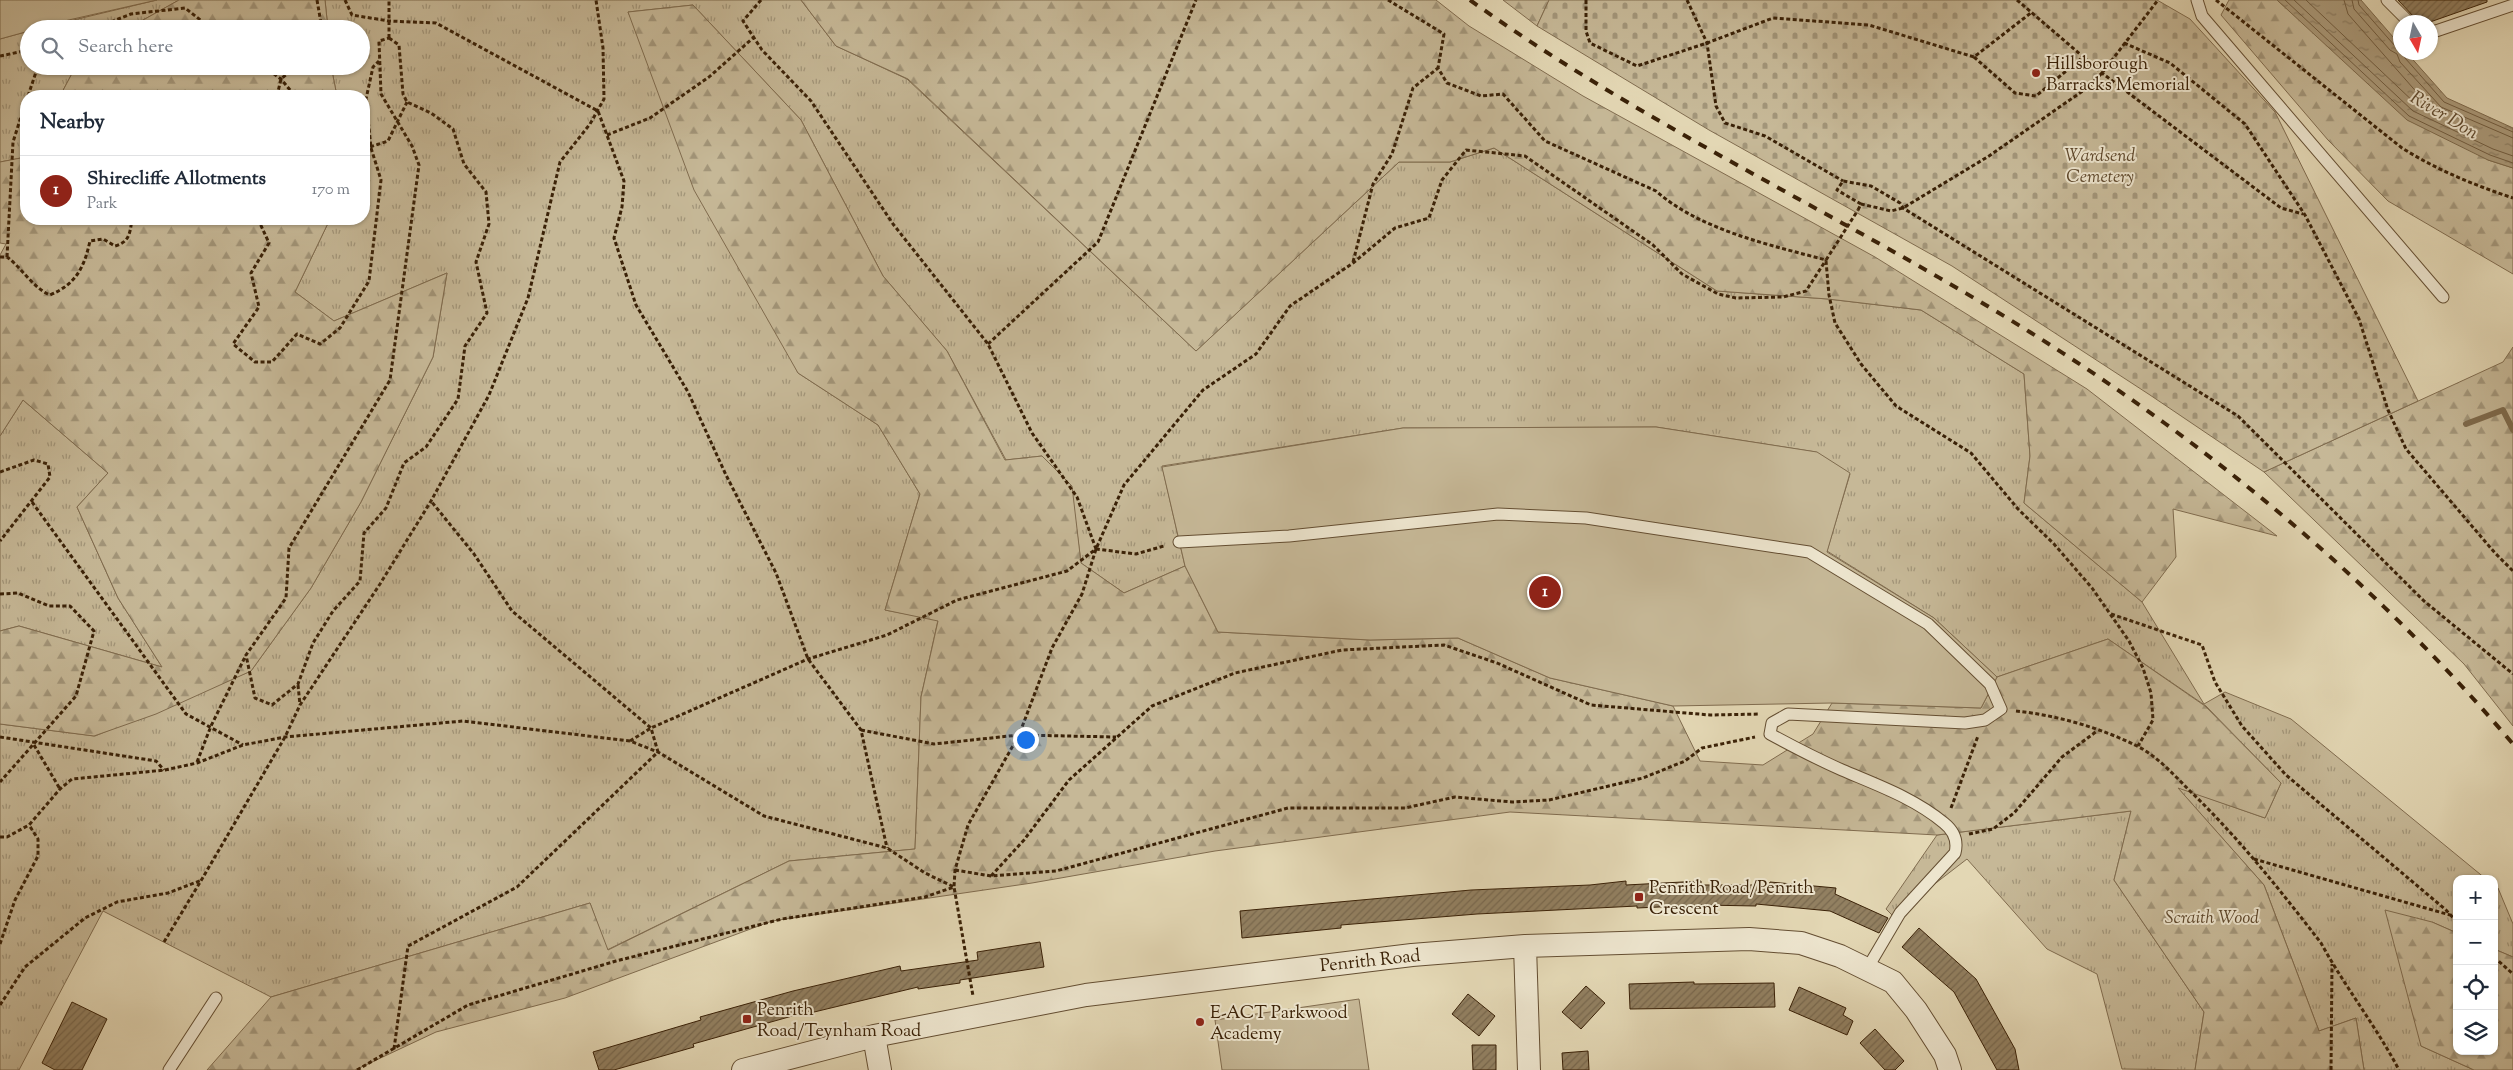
<!DOCTYPE html>
<meta charset="utf-8">
<style>
:root{--surface:#fff;--page:#f6f6f7;--text:#1f2937;--muted:#747a83;--line:#e0e1e3;--accent:#8f2418}
body{margin:0;font-family:"Sorts Mill Goudy",serif;background:var(--page);color:var(--text)}
.controls{position:absolute;right:15px;bottom:15px;display:grid;overflow:hidden;border-radius:10px;box-shadow:0 1px 4px #0004}
.controls button{width:45px;height:45px;display:grid;place-items:center;padding:0;border:0;border-bottom:1px solid var(--line);background:var(--surface);color:var(--text);font:25px sans-serif}
.compass{position:absolute;left:2393px;top:15px;width:45px;height:45px;border-radius:50%;background:var(--surface);box-shadow:0 1px 4px #0004;rotate:171deg}
.you{position:absolute;left:1025px;top:739px;width:18px;height:18px;margin:-12px;border:4px solid #fff;border-radius:50%;background:#1a73e8;box-shadow:0 0 0 8px #1a73e833}
.badge{display:grid;place-items:center;width:32px;height:32px;border-radius:50%;background:var(--accent);color:#fff;font-size:16px;font-weight:700}
.pin{position:absolute;translate:-50% -50%;border:2px solid #fff;box-shadow:0 1px 5px #0006}
.list{margin:0;padding:0;list-style:none}
h2{display:flex;justify-content:space-between;align-items:center;height:65px;margin:0;padding:0 20px;font-size:21px}
h2 small{font-size:16px;font-weight:400;color:var(--muted)}
.list li{display:grid;grid-template-columns:32px 1fr auto;gap:15px;align-items:center;box-sizing:border-box;height:70px;padding:0 20px;border-top:1px solid var(--line)}
.list b{display:block;font-size:19px;white-space:nowrap}
.list p{margin:0;font-size:16px;white-space:nowrap;color:var(--muted)}
.list em{font-size:16px;font-style:normal;color:var(--muted)}
.icon{flex:none;width:28px;height:28px;fill:none;stroke:currentColor;stroke-width:2;stroke-linecap:round;stroke-linejoin:round}
.map{position:relative;flex:none;width:2513px;height:1070px;overflow:hidden}
.search{position:absolute;background:var(--surface);box-shadow:0 1px 4px #0004;left:20px;top:20px;width:350px;height:55px;display:flex;align-items:center;gap:12px;box-sizing:border-box;padding:0 18px;border-radius:28px;color:var(--muted);font-size:19px}
.panel{position:absolute;background:var(--surface);box-shadow:0 1px 4px #0004;left:20px;top:90px;width:350px;height:135px;border-radius:20px}
.map>svg:first-child{display:block}
.grass{fill:url(#grass-tufts);stroke:#806c4f}
.forest{fill:url(#forest-firs);stroke:#806c4f}
.cemetery{fill:url(#cemetery-stones);stroke:#806c4f}
.green{fill:#c6b897;stroke:#806c4f}
.water{fill:url(#water-ripples);stroke:#7d694b}
.lines{fill:none;stroke-linecap:round;stroke-linejoin:round}
.shore{stroke:#725d40;stroke-width:1}
.stream{stroke:#7d694b;stroke-width:6}
.building{fill:url(#building-hatch);stroke:#3a2107}
.lane-casing{stroke:#644e32;stroke-width:13}
.street-casing{stroke:#644e32;stroke-width:24}
.path{stroke:#3a2107;stroke-width:3;stroke-dasharray:4 2.5;stroke-linecap:butt}
.lane{stroke:#ede5ce;stroke-width:11}
.street{stroke:#ede5ce;stroke-width:22}
.rail{stroke:#3a2107;stroke-width:4;stroke-dasharray:9 9;stroke-linecap:butt}
.path-bridge{stroke:#3a2107;stroke-width:3;stroke-dasharray:4 2.5;stroke-linecap:butt}
.poi-dot{fill:#8f2418;stroke:#ede5ce;stroke-width:2}
.labels{text-anchor:middle;stroke-width:4;stroke-linejoin:round;paint-order:stroke}
.poi-label{font-size:18px;fill:#3a2107;stroke:#ede5ce;text-anchor:start}
.park-label{font-size:18px;font-style:italic;fill:#5d472b;stroke:#ede5ce}
.street-label{font-size:18px;fill:#3a2107;stroke:#ede5ce}
.water-label{font-size:19px;font-style:italic;fill:#614b2f;stroke:#ede5ce}
</style>
<div class="map">
<svg width="2513" height="1070" viewBox="0 0 2513 1070">
<defs>
<pattern id="grass-tufts" width="24" height="20" patternUnits="userSpaceOnUse" patternTransform="scale(1.25)"><rect width="24" height="20" fill="#c6b897"/><path d="M3 7l-1-3M5 7V3M7 7l1-3M15 17l-1-3M17 17v-4M19 17l1-3" fill="none" stroke="#a29579"/></pattern>
<pattern id="forest-firs" width="22" height="20" patternUnits="userSpaceOnUse" patternTransform="scale(1.25)"><rect width="22" height="20" fill="#c6b897"/><path d="M5 1l3.5 6h-7zM16 11l3.5 6h-7z" fill="#a29579"/></pattern>
<pattern id="cemetery-stones" width="16" height="16" patternUnits="userSpaceOnUse" patternTransform="scale(1.25)"><rect width="16" height="16" fill="#c6b897"/><path d="M2 7V4a2 2 0 0 1 4 0v3zM10 15v-3a2 2 0 0 1 4 0v3z" fill="#a29579"/></pattern>
<pattern id="water-ripples" width="26" height="14" patternUnits="userSpaceOnUse" patternTransform="scale(1.25)"><rect width="26" height="14" fill="#aa9979"/><path d="M2 4q2-2 4 0t4 0M15 11q2-2 4 0t4 0" fill="none" stroke="#8b7c61"/></pattern>
<pattern id="building-hatch" width="6" height="6" patternUnits="userSpaceOnUse" patternTransform="scale(1.25)"><rect width="6" height="6" fill="#928061"/><path d="M-1 1l2-2M0 6l6-6M5 7l2-2" fill="none" stroke="#78684e"/></pattern>
</defs>
<rect width="100%" height="100%" fill="#e3d7b4"/>
<filter id="stains"><feTurbulence type="fractalNoise" baseFrequency=".004" numOctaves="4"/><feColorMatrix values="0 0 0 0 .2 0 0 0 0 .09 0 0 0 0 .02 0 0 0 .5 -.17"/></filter>
<radialGradient id="worn" r=".72"><stop offset=".6" stop-color="#630" stop-opacity="0"/><stop offset="1" stop-color="#630" stop-opacity=".3"/></radialGradient>
<path class="grass" d="M157,0H179L127,29H36Z
M325,0H801L836,46L907,79L1196,351L1399,162H1450L1494,148L1717,291L1828,299L1921,310L2024,374L2030,456L2024,503L2142,602L2204,704L2225,692L2291,719L2486,879H2457V933L2432,922L2421,1046L2474,1070H2364L2356,1018L2319,1031L2264,885L2177,787L2265,818L2281,783L2206,706L2108,639L1997,677L1934,618L1827,551L1850,474L1816,452L1656,427L1403,428L1162,466L1185,566L1124,593L1081,563L1071,486L1042,456L1006,460L947,351L883,276L801,120L693,5L628,12L798,373L878,425L920,494L885,610L938,620L921,697L915,849L789,861L607,950L590,903L271,997L103,911L19,1070H0V724L95,736L251,671L311,588L361,502L433,357L447,273L334,321L295,292L330,219H364V96H337L331,66H361V29H328Z
M29,31V66H76L60,96H26V157L0,162V39Z
M23,400L108,473L77,507L118,598L162,667L19,626L0,631V436Z
M2131,811L2114,880L2204,1012L2195,1070L2122,1069L2097,974L2047,949L1967,859L1893,916L1886,909L1937,835Z
M2494,885L2498,888L2513,924V957L2494,949Z"/>
<path class="forest" d="M179,0H325L328,29H127Z
M801,0H1436L1469,26L1583,96L1875,257L2087,389L2277,536L2173,509L2176,557L2142,602L2024,503L2030,456L2024,374L1921,310L1828,299L1717,291L1494,148L1450,162H1399L1196,351L908,79L836,46Z
M1503,0H1549L1537,26Z
M2229,0H2277L2318,36L2488,160L2513,168V274L2388,201L2328,140L2221,15Z
M693,5L801,120L883,276L947,351L1005,460L1042,456L1072,486L1081,563L1124,593L1185,566L1218,632L1370,640L1458,638L1550,678L1673,706L1700,761L1763,765L1813,734L1832,703L1981,708L1997,677L2108,639L2205,706L2281,783L2265,818L2178,788L2264,885L2319,1031L2356,1018L2364,1070H2195L2204,1012L2114,880L2131,811L1937,835L1510,812L1215,851L1032,883L772,921L565,998L436,1032L355,1070H207L271,997L590,903L608,950L789,861L915,849L921,697L938,621L885,610L920,494L878,425L798,373L694,190L628,12Z
M76,66H331L337,96H60Z
M26,157V219H330L295,292L334,321L447,273L433,357L361,502L311,588L251,671L156,714L94,736L0,724V631L19,626L162,667L118,598L77,507L108,473L23,400L0,436V255L6,244L0,243V162Z
M2513,347V726L2464,664L2264,472L2503,362Z
M2385,910L2432,922L2457,933V1051H2494V949L2513,957V1070H2474L2421,1046Z"/>
<path class="cemetery" d="M1549,0H2157L2190,19L2275,112L2418,401L2264,472L2150,395L1952,266L1709,130L1537,26Z"/>
<path class="green" d="M0,0H157L29,29V31L0,39Z
M1656,427L1817,452L1850,473L1827,552L1934,618L1997,677L1981,708L1832,703L1673,706L1550,678L1458,638L1370,640L1218,632L1185,566L1162,467L1403,428Z
M1359,999L1369,1070H1222L1215,1020Z"/>
<path class="water" d="M2277,0H2361L2400,45V52L2407,53L2447,98L2513,128V168L2488,160L2407,120Z"/>
<g class="lines">
<path class="shore" d="M2285,0L2409,116L2490,155L2513,163
M2294,0L2413,111L2493,149L2513,156
M2306,0L2417,105L2427,108V104L2348,14L2344,0
M2352,0L2354,9L2390,50L2397,54L2400,62L2441,107L2513,138
M2358,0L2359,5L2395,46L2400,48
M2404,52L2405,58L2444,102L2513,132"/>
<path class="stream" d="M2466,424L2503,410L2513,430"/>
</g>
<path class="building" d="M2398,0H2487V2L2430,22H2416L2414,17Z
M1626,881V885L1701,881V885H1769L1770,882L1836,888L1835,894L1888,918L1879,933L1830,911L1756,904V906L1703,905L1637,908V906L1477,914L1341,925V928L1242,938L1240,911L1471,890L1590,885Z
M1919,928L1976,979L2015,1049L2019,1070H1997L1954,992L1902,947Z
M1040,942L1044,967L960,980V983L918,989V987L810,1013V1011L693,1044L694,1047L614,1070H599L593,1052L701,1020L700,1017L793,991L900,966L901,971L978,960L977,952Z
M1694,982V984L1774,983L1775,1007L1630,1009L1629,984Z
M1586,986L1605,1003L1581,1029L1562,1012Z
M1799,987L1846,1008L1843,1015L1853,1021L1847,1035L1789,1010Z
M1468,994L1495,1016L1479,1036L1452,1014Z
M72,1002L107,1019L82,1070H55L42,1063Z
M1875,1029L1904,1061L1895,1070H1885L1860,1043Z
M1472,1045H1496V1070H1473Z
M1588,1051L1589,1070H1563L1562,1053Z"/>
<g class="lines">
<g class="lane-casing">
<path id="lane" d="M2197,0L2202,16L2443,297
M2387,0L2409,22
M2430,33L2513,5
M1179,542L1289,536L1498,514L1586,518L1809,552L1928,624L1990,684L2001,709L1985,720L1965,723L1788,714L1772,723L1770,734C1794,747 1817,759 1842,770C1877,785 1914,798 1944,823C1954,831 1958,841 1955,853L1900,913L1867,969
M169,1070L216,998"/>
</g>
<g class="street-casing">
<path id="street" d="M1525,946L1529,1070
M874,1036L880,1070
M743,1070L874,1036L1086,995L1412,955L1525,946L1749,939L1801,943L1840,956L1893,982L1916,1010L1945,1055L1950,1070"/>
</g>
<path class="path" d="M317,0L322,29
M345,0L352,15L389,21L436,23L598,111L624,181L622,207L614,238L636,305L688,392L726,475L776,573L808,659L861,730L887,848
M761,0L743,21L762,50L811,101L893,224L988,344L1032,433L1077,497L1096,549
M1388,0L1444,34L1438,68L1447,83L1481,96L1503,94L1545,141L1656,191C1700,230 1770,245 1826,260
M1586,0V31L1590,43L1637,66L1707,43L1773,18L1869,25L1974,57L2032,12
M1687,0L1707,43L1716,106L1725,123L1765,136L1843,181
M2017,0L2102,73L2281,208L2303,214
M2216,0L2402,148C2437,170 2474,185 2513,198
M93,29L131,14L185,8L212,29
M389,38L399,45L403,94L407,102L431,113L453,129L464,164L486,192L489,224L476,262L487,313L465,346L458,399L426,447L404,463L386,508L364,533L360,581L333,611L313,643L298,684L272,705L255,698L246,655L286,598L289,548L390,380L419,165L412,146L381,94L379,41Z
M389,38V0
M2124,43L2170,63L2245,124L2305,215L2359,319L2388,410L2406,449L2495,553L2513,571
M0,56L29,50
M1974,57L2015,93L2036,96L2083,57
M263,66L281,79L295,96
M28,96L38,66
M277,96L281,79L296,66
M607,135L650,118L709,77L753,38
M364,149L388,141L407,102
M1861,204L1837,190L1843,181L1871,186L1900,203L1903,208L2238,416L2424,601L2513,674
M1858,210L1861,204L1891,211L1903,208L1989,156L2087,88L2102,73L2158,0
M258,219L269,243L251,273L259,307L233,344L255,362H272L297,334L320,344L340,328L369,281L381,180L371,148L366,99L373,67L379,61
M0,257H7C22,268 33,288 50,295C76,284 84,268 90,241L103,239L115,246C130,242 130,232 132,219
M7,257L13,142L26,101
M1826,261L1829,295L1835,323L1861,364L1896,406L1971,453L2018,509L2054,544L2092,588L2129,641L2143,668L2151,693L2153,720L2138,746
M1353,262L1373,184L1392,154L1413,88L1438,68
M988,344L1098,242L1196,0
M0,472L34,460L48,464L50,477L0,541
M32,502L186,714L243,745
M0,594L18,593L49,606H70L94,631L76,696L0,782
M2111,614L2202,645L2215,682L2242,726L2286,775L2446,910L2457,922
M298,685L300,705
M2016,711C2056,715 2101,728 2137,746C2157,756 2173,774 2189,790C2238,837 2280,890 2321,943C2345,987 2376,1026 2399,1070
M861,730L934,744L1019,735L1116,737
M0,737L156,761L164,770
M630,741L651,728L808,659L887,635L957,600L1067,571L1096,549L1136,554L1164,546
M34,745L60,789
M197,762L211,726L246,655
M1951,808L1978,736
M1969,834L1993,829L2014,813L2062,757L2097,731
M0,837H7L29,825L60,789L72,779L165,770L197,763L243,745L285,737L463,721L630,741L658,752L764,816L887,848L925,873L954,887L973,996
M2254,859L2450,915
M955,870L991,876L1056,871L1288,808H1405L1455,797L1512,802L1549,800L1643,778L1685,761L1702,748L1755,737
M991,876L1024,840L1069,780L1152,706L1235,673L1342,650L1444,645L1497,663L1591,705L1710,715L1760,714
M164,942L202,879L285,737L300,705L380,584L431,501L489,395L528,298L560,162L590,124L604,99L603,48L596,0
M0,944L15,900L38,856V839L29,825
M2494,957L2513,974
M0,1005L25,967L85,918L117,902L168,893L202,880
M394,1049L408,946L517,887L658,752L651,728L512,611L474,554L431,501
M357,1070L468,1005L616,961L782,919L925,897L954,887L955,870L968,825L1019,735L1052,648L1082,594L1096,549L1124,485L1203,390L1256,354L1290,306L1353,263L1395,228L1429,218L1442,180L1466,150L1525,156L1653,245L1682,274L1718,294L1736,298L1783,297L1806,291L1826,260
M2331,1070L2332,964"/>
<use href="#lane" class="lane"/>
<use href="#street" class="street"/>
<path class="rail" d="M1470,0C1635,119 1820,205 1994,310C2188,427 2366,571 2513,744"/>
<path class="path-bridge" d="M1826,260L1858,210"/>
</g>
<g class="poi-dot">
<circle cx="2036" cy="73" r="5"/>
<rect x="1634" y="892" width="10" height="10" rx="2.5"/>
<rect x="742" y="1014" width="10" height="10" rx="2.5"/>
<circle cx="1200" cy="1022" r="5"/>
</g>
<g class="labels">
<g class="poi-label">
<text x="2046" y="69">Hillsborough<tspan x="2046" dy="21">Barracks Memorial</tspan></text>
<text x="1649" y="893">Penrith Road/Penrith<tspan x="1649" dy="21">Crescent</tspan></text>
<text x="757" y="1015">Penrith<tspan x="757" dy="21">Road/Teynham Road</tspan></text>
<text x="1210" y="1018">E-ACT Parkwood<tspan x="1210" dy="21">Academy</tspan></text>
</g>
<g class="park-label">
<text x="2100" y="161">Wardsend<tspan x="2100" dy="21">Cemetery</tspan></text>
<text x="2212" y="923">Scraith Wood</text>
</g>
<g class="street-label">
<text transform="translate(1370 960) rotate(-6)" y="6">Penrith Road</text>
</g>
<g class="water-label">
<text transform="translate(2445 114) rotate(31)" y="7">River Don</text>
</g>
</g>
<rect width="100%" height="100%" filter="url(#stains)"/>
<rect width="100%" height="100%" fill="url(#worn)"/>
</svg>
<div class="controls">
<button>+</button>
<button>−</button>
<button><svg class="icon" aria-label="locate" viewBox="0 0 24 24"><circle cx="12" cy="12" r="6"/><path d="M12 2v4M12 18v4M2 12h4M18 12h4"/></svg></button>
<button><svg class="icon" aria-label="layers" viewBox="0 0 24 24"><path d="M12 4l9 5-9 5-9-5zM3 14l9 5 9-5"/></svg></button>
</div>
<svg class="compass" viewBox="-18 -18 36 36"><path d="M0-13l5 13h-10z" fill="#e53935"/><path d="M0 13l5-13h-10z" fill="#747a83"/></svg>
<div class="you"></div>
<div class="pin badge" style="left:1545px;top:592px">1</div>
<div class="search"><svg class="icon" aria-label="search" viewBox="0 0 24 24"><circle cx="10" cy="10" r="6"/><path d="M15 15l6 6"/></svg>Search here</div>
<section class="panel">
<h2>Nearby<small></small></h2>
<ul class="list">
<li><span class="badge">1</span><div><b>Shirecliffe Allotments</b><p>Park</p></div><em>170 m</em></li>
</ul>
</section>
</div>
